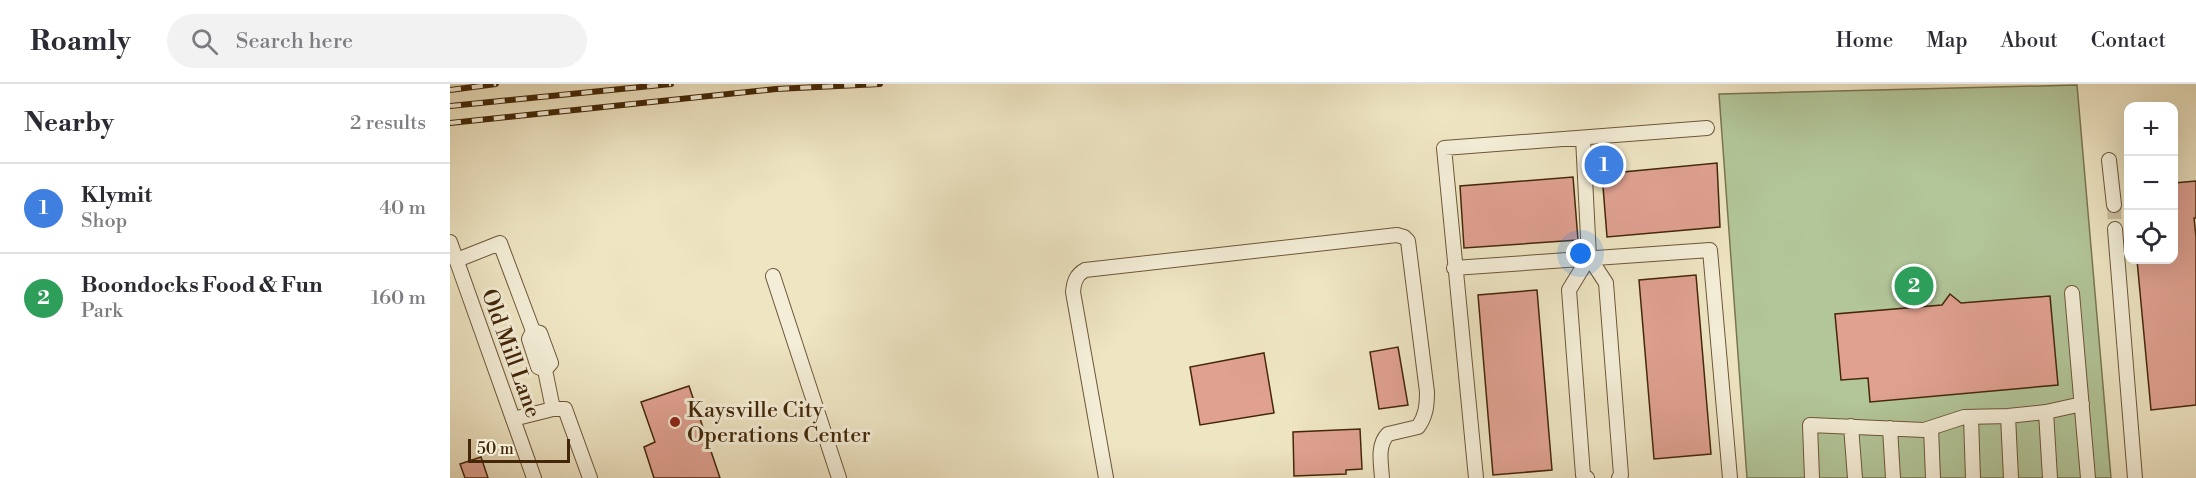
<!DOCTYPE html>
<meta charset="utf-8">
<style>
:root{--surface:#fff;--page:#f2f2f3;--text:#2b2b33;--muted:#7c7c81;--line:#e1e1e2;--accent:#0f766e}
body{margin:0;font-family:"Libre Bodoni",serif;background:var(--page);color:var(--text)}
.controls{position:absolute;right:18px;top:18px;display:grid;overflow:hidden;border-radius:12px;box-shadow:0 6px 24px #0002}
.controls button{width:54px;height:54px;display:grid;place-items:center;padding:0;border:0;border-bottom:2px solid var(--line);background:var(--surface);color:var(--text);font:30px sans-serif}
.scale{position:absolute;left:18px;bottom:15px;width:102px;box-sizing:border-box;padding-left:6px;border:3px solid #432708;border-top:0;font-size:16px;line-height:21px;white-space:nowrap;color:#432708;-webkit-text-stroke:4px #f4eed8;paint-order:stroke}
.you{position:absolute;left:1131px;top:170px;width:21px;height:21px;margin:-15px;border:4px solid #fff;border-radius:50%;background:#1a73e8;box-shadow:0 0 0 9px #1a73e833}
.badge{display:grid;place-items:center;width:39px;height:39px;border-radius:50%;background:var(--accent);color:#fff;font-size:20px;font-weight:700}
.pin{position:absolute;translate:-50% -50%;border:3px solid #fff;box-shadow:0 2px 6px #0006}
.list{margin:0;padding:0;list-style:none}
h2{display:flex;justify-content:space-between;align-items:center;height:78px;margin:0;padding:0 24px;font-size:26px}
h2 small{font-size:20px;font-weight:400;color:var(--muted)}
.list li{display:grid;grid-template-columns:39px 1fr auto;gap:18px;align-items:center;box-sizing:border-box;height:90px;padding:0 24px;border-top:2px solid var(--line)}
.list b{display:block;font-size:22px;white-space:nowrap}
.list p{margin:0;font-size:20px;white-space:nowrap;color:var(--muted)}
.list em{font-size:20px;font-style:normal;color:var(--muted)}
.icon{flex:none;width:33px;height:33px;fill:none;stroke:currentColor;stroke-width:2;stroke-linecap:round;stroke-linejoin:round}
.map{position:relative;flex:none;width:1746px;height:394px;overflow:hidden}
header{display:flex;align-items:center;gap:36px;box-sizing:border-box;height:84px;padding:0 30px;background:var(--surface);border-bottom:2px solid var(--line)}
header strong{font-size:28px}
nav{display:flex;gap:33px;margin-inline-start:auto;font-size:21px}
.search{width:420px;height:54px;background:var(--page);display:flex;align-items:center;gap:15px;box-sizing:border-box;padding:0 21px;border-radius:33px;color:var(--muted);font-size:22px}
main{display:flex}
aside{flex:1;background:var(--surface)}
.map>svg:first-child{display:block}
.green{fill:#b2c699;stroke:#7a7650;stroke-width:1.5}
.building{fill:#e0a191;stroke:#432708;stroke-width:1.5}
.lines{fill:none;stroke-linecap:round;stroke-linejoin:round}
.minor-tunnel{stroke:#ccbf9e;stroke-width:14;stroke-dasharray:14 7;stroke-linecap:butt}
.minor-casing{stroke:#6e5637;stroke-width:16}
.minor{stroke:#f4eed8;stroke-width:14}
.rail-casing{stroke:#432708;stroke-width:6}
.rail{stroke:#f4eed8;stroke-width:4;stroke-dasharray:11;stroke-linecap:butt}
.poi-dot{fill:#8f2418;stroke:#f4eed8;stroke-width:2}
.labels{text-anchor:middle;stroke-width:6;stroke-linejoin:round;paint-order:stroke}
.street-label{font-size:22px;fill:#432708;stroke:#f4eed8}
.poi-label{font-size:22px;fill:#432708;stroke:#f4eed8;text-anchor:start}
</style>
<header>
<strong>Roamly</strong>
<div class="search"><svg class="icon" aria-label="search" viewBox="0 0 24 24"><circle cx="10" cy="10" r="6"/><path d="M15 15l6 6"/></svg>Search here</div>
<nav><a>Home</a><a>Map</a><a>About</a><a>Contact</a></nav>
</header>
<main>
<aside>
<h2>Nearby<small>2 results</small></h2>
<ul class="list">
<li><span class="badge" style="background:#3f7fe0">1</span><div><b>Klymit</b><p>Shop</p></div><em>40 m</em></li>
<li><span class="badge" style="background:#2e9e5b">2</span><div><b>Boondocks Food &amp; Fun</b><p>Park</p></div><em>160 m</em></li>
</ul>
</aside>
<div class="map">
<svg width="1746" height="394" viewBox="0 0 1746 394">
<rect width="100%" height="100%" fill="#eee5c3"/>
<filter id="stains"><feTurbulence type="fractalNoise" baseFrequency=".00333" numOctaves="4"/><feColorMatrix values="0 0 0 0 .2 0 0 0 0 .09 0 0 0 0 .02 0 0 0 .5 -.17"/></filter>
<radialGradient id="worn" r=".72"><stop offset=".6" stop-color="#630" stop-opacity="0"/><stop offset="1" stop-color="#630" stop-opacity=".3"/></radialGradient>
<path class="green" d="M1627,1L1661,394H1297L1269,10Z"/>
<path class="building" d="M1267,79L1270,143L1157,153L1152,90Z
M1123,93L1128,156L1014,164L1010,102Z
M1746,97V134H1744L1746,153V321L1701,326L1687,176H1724V99Z
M1246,191L1261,370L1204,375L1189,196Z
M1087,206L1102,386L1043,391L1028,211Z
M1500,210L1511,219L1600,212L1608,301L1420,318L1418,294L1391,296L1385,230L1492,221Z
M948,263L958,321L929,325L920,268Z
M814,269L824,329L750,341L740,283Z
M239,302L270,394H204L194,363L205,358L191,318Z
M910,345L912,385L896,386V390L844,392L843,348Z
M31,373L38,394H15L10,380Z"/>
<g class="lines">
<path class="minor-tunnel" d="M1664,121L1665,145"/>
<g class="minor-casing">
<path id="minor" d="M1133,54L1139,173L1156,199L1171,391L1169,394
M1659,76L1664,121
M1665,145L1685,394
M0,158L84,394
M7,176L50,159L83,247
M1004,184L1260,166L1280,394
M323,192L389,394
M1622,209L1638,394
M95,286L101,279L90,249L83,247L79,255L88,283L95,286L103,325
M1596,328L1632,320
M1558,332L1561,394
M1521,333L1523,394
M63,335L103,325H115L140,394
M1401,342L1405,394
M1440,344L1443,394
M1481,344L1483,394
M656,394L623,208C624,198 626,191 635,186L947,151L954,153L958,157L977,308C977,321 976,332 968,343L938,350C927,361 931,379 932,394
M1026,394L994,64L1257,44
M1137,394L1133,391L1119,206L1139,173
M1362,394L1360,341L1474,346L1514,333L1558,332L1596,328L1600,394"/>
</g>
<use href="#minor" class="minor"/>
<g class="rail-casing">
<path id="rail" d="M0,6L46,0
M0,22L221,0
M0,39L326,5L430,0"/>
</g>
<use href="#rail" class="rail"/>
</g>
<circle class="poi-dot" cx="225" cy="338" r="6"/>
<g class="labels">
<g class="street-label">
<text transform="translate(62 269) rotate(70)" y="8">Old Mill Lane</text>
</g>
<g class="poi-label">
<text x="237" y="333">Kaysville City<tspan x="237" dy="25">Operations Center</tspan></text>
</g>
</g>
<rect width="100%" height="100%" filter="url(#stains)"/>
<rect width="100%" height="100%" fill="url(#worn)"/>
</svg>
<div class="controls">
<button>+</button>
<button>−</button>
<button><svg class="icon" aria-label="locate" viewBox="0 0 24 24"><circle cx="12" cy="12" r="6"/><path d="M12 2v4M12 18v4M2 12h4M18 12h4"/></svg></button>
</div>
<div class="scale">50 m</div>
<div class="you"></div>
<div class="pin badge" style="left:1154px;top:81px;background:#3f7fe0">1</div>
<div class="pin badge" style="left:1464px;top:202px;background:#2e9e5b">2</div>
</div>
</main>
